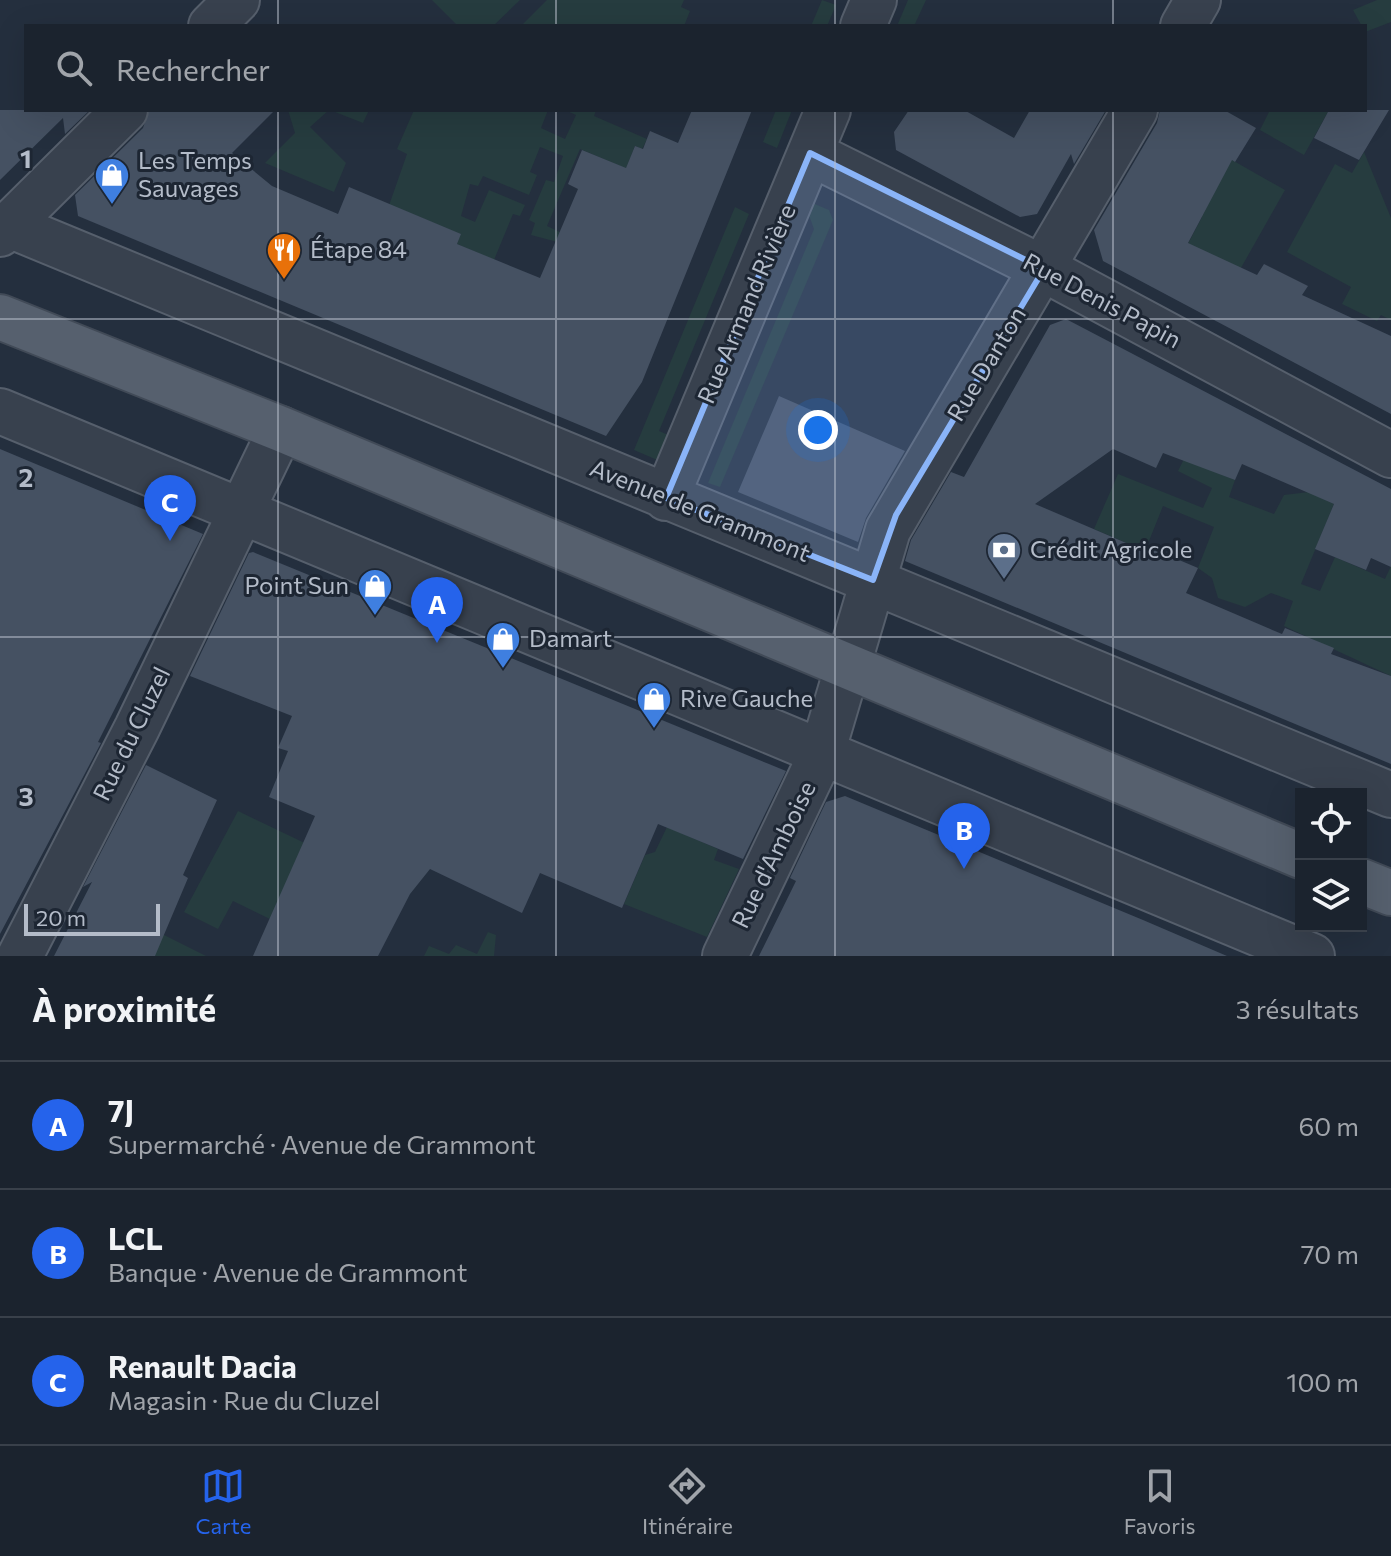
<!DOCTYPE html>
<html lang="fr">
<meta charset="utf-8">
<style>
:root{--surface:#1b232e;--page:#242b36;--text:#f1f3f6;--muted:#a0a4aa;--line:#39404a;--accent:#2563eb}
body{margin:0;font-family:Commissioner,sans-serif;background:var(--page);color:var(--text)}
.controls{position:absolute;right:24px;bottom:24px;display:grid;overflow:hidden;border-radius:0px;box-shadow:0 8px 32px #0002}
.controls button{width:72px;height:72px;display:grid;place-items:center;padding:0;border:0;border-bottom:2px solid var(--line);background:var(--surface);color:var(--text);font:40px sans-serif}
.scale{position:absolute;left:24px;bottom:20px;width:136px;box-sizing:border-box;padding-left:8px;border:4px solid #b4bcc9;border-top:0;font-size:22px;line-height:28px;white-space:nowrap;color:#b4bcc9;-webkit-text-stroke:6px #1d2633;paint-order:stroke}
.you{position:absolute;left:818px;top:430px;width:28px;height:28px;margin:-20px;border:6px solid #fff;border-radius:50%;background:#1a73e8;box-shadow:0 0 0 12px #1a73e833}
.badge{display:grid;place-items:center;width:52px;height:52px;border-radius:50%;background:var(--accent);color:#fff;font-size:26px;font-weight:700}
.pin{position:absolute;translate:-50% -66px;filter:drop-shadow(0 2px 4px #0008)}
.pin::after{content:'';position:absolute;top:42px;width:28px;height:24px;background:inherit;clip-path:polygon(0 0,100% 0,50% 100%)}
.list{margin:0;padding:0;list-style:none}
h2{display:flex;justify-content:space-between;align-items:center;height:104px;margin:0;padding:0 32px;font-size:34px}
h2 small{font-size:26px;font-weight:400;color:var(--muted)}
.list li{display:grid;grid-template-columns:52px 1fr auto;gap:24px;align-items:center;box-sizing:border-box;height:128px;padding:0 32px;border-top:2px solid var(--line)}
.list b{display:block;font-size:30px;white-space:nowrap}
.list p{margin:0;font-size:26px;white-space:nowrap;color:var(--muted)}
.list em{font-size:26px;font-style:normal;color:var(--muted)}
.icon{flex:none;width:44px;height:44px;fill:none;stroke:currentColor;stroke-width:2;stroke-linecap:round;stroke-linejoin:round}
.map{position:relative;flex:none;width:1391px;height:956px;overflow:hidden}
.search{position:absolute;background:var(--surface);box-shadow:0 8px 32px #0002;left:24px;right:24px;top:24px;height:88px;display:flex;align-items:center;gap:20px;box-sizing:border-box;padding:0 28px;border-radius:0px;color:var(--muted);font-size:30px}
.sheet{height:488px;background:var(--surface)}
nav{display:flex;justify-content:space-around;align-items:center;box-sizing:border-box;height:112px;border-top:2px solid var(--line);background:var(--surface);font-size:22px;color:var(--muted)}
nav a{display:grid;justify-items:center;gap:4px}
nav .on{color:var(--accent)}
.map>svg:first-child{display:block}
.green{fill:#263c3f}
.building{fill:#455162}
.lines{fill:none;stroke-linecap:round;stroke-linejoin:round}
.minor-casing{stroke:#565f6c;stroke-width:48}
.primary-casing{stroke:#414a57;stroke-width:48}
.minor{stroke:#38414e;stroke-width:44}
.primary{stroke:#56606e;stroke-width:44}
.marked{fill:#8ab4f8;fill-opacity:0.2;stroke:#8ab4f8;stroke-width:6;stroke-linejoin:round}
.grid{fill:none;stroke:#b4bcc9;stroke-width:2;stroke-opacity:0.55}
.labels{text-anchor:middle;stroke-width:6;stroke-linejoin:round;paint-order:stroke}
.poi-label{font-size:24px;fill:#b4bcc9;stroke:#1d2633;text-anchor:start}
.street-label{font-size:24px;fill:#b4bcc9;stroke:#1d2633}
.grid-label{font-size:26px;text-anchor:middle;font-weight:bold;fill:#b4bcc9;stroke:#1d2633;stroke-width:6;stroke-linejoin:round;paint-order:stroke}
</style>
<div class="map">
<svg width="1391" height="956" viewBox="0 0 1391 956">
<rect width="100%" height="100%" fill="#242f3e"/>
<path class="green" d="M432,0H520L493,26H458Z
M547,0H684L681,7L690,11L684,26H521Z
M822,0L836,5L827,26H811Z
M908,0H926L914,26H897Z
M1377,0H1391V22L1365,32L1353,10Z
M288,110H329L310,127L346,163L334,192L265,163L295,133Z
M330,110H369L363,123Z
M414,110H548L541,128L565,139L576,115L565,110H596L594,116L647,139L642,149L635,146L625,171L620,166L580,149L547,226L568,236L565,244L531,235L535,223L529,220L546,180L554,182L563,156L540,147L530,172L537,175L529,195L483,176L478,186L470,184L461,216L475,222L489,190L525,205L520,216L513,214L494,260L457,244L460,234L400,209L386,214L407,154L397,149Z
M776,110H792L777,148L763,142Z
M1270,110H1325L1328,112L1304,155L1260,130Z
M1218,152L1285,190L1233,282L1182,255L1202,217L1187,208Z
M1364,152L1391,218V320L1381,315L1377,321L1342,304L1351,287L1287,252L1335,164L1352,173Z
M810,202L829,210L833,220L720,487L708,483L814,229L807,210Z
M735,207L749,214L659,431L673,437L662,462L634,450Z
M1184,459L1235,480L1229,497L1274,514L1284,495L1309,492L1334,504L1301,584L1320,591L1335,557L1385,579L1391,566V676L1284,626L1293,601L1271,593L1245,607L1218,598L1212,578L1198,568L1214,527L1163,506L1145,551L1094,529L1118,474L1203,508L1212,488L1178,471Z
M238,811L336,858L270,919L233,901L218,929L184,912Z
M667,827L718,849L714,860L739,869L707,937L624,904L645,855L655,852Z
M152,929L206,956H139Z
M488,932L496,935L494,956H424L429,946L449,954L456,945L477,954Z"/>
<path class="building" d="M0,110H90L65,134L63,118L0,180Z
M149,110H275L232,153L272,186L338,214L349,187L461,234L457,244L540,278L578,189L568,184L582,150L626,168L635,146L643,149L650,131L678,143L692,110H752L642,382L606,436L78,216L75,195L143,128Z
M909,110H964L1014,138L1030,110H1106L1074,164L1071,154L1037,214L1020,217L896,150L894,132Z
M1160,110H1224L1256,128L1235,162L1232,160L1188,243L1257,275L1264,264L1308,286L1302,295L1391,336V414L1103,261L1094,230L1157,123Z
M1329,110H1389L1359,160L1314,138Z
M1066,319L1391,489V567L1371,558L1366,570L1315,549L1334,504L1242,464L1235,480L1163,453L1156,468L1113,449L1035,504L1145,551L1146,546L1198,568L1186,593L1282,634L1285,628L1334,648L1331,654L1391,676V764L905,561L911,540L951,472L964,477L1050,325Z
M779,396L905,451L866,518L858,542L738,492Z
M0,449L203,534L98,742L101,743L0,934Z
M253,552L786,771L743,859L658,824L622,908L540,873L522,913L430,869L410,894L378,956H253L315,816L269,797L288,751L278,748L292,716L190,676L249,553Z
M146,765L217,800L183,875L188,878L155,956H54L92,882L83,887Z
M845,796L1143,920L1227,956H759L796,881L790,878L826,802Z"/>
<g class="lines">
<g class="minor-casing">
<path id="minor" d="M211,26L237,0
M863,26L874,0
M1183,26L1198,0
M810,153L1044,269L1391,455
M9,225L1391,795
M0,234L125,110
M0,411L1312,956
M666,498L828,110
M20,956L137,728L281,429
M725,956L822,753L888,530L1135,110"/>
</g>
<g class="primary-casing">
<path id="primary" d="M0,317L281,429L1301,856
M1361,881L1391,893"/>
</g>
<use href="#minor" class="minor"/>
<use href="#primary" class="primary"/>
</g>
<path class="marked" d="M810,153L1044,269L896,515L873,580L666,498Z"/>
<path class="grid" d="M278,0V26M556,0V26M835,0V26M1113,0V26M278,110V956M556,110V956M835,110V956M1113,110V956M0,319H1391M0,637H1391"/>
<defs>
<g id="shop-pin" transform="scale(1.8)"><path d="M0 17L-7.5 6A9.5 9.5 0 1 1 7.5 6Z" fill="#3f7fe0" stroke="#1d2633"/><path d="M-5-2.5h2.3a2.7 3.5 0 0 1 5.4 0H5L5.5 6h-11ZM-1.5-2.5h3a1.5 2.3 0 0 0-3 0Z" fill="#fff"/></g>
<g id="restaurant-pin" transform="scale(1.8)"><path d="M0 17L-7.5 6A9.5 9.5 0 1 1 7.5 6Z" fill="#e8710a" stroke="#1d2633"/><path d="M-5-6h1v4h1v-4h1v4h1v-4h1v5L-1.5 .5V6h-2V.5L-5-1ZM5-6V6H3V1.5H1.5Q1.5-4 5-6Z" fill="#fff"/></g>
<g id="bank-pin" transform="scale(1.8)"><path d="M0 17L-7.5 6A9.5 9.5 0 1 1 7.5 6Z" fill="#5c6f8a" stroke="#1d2633"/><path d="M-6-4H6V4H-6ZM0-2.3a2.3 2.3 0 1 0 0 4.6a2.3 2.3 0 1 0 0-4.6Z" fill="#fff"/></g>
</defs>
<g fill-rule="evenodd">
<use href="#shop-pin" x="112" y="175"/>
<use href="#restaurant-pin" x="284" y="250"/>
<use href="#bank-pin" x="1004" y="550"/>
<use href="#shop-pin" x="375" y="586"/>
<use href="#shop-pin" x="503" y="639"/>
<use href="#shop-pin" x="654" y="699"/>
</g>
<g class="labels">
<g class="poi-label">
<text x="138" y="169">Les Temps<tspan x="138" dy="28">Sauvages</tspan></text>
<text x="310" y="258">Étape 84</text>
<text x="1030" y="558">Crédit Agricole</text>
<text x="349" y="594" text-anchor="end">Point Sun</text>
<text x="529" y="647">Damart</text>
<text x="680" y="707">Rive Gauche</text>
</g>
<g class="street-label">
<text transform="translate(1102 301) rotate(28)" y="8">Rue Denis Papin</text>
<text transform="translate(747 304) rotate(-67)" y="8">Rue Armand Rivière</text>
<text transform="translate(987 364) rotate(-59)" y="8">Rue Danton</text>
<text transform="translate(700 511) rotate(22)" y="8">Avenue de Grammont</text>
<text transform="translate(132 734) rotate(-64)" y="8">Rue du Cluzel</text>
<text transform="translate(774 855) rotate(-64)" y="8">Rue d'Amboise</text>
</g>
</g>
<g class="grid-label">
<text x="26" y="168">1</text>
<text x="26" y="487">2</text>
<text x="26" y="806">3</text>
</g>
</svg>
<div class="controls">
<button><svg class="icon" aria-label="locate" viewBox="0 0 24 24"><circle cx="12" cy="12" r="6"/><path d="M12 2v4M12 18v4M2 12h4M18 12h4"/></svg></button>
<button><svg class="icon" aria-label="layers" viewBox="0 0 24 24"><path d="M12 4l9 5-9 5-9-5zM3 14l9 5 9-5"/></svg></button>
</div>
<div class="scale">20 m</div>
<div class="you"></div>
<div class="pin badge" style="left:437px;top:643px">A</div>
<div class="pin badge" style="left:964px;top:869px">B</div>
<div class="pin badge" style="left:170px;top:541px">C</div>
<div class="search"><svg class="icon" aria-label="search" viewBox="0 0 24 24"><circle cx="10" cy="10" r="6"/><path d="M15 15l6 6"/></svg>Rechercher</div>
</div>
<section class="sheet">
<h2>À proximité<small>3 résultats</small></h2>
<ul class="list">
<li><span class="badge">A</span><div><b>7J</b><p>Supermarché · Avenue de Grammont</p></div><em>60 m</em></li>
<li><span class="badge">B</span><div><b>LCL</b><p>Banque · Avenue de Grammont</p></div><em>70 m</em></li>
<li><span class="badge">C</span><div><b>Renault Dacia</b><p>Magasin · Rue du Cluzel</p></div><em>100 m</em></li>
</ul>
</section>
<nav>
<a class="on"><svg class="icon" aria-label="map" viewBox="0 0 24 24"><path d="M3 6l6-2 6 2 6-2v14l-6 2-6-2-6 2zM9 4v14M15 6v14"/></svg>Carte</a>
<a><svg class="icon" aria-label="directions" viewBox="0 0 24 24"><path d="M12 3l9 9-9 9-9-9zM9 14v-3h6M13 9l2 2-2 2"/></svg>Itinéraire</a>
<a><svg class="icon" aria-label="saved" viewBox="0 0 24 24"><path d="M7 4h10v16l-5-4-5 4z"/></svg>Favoris</a>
</nav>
